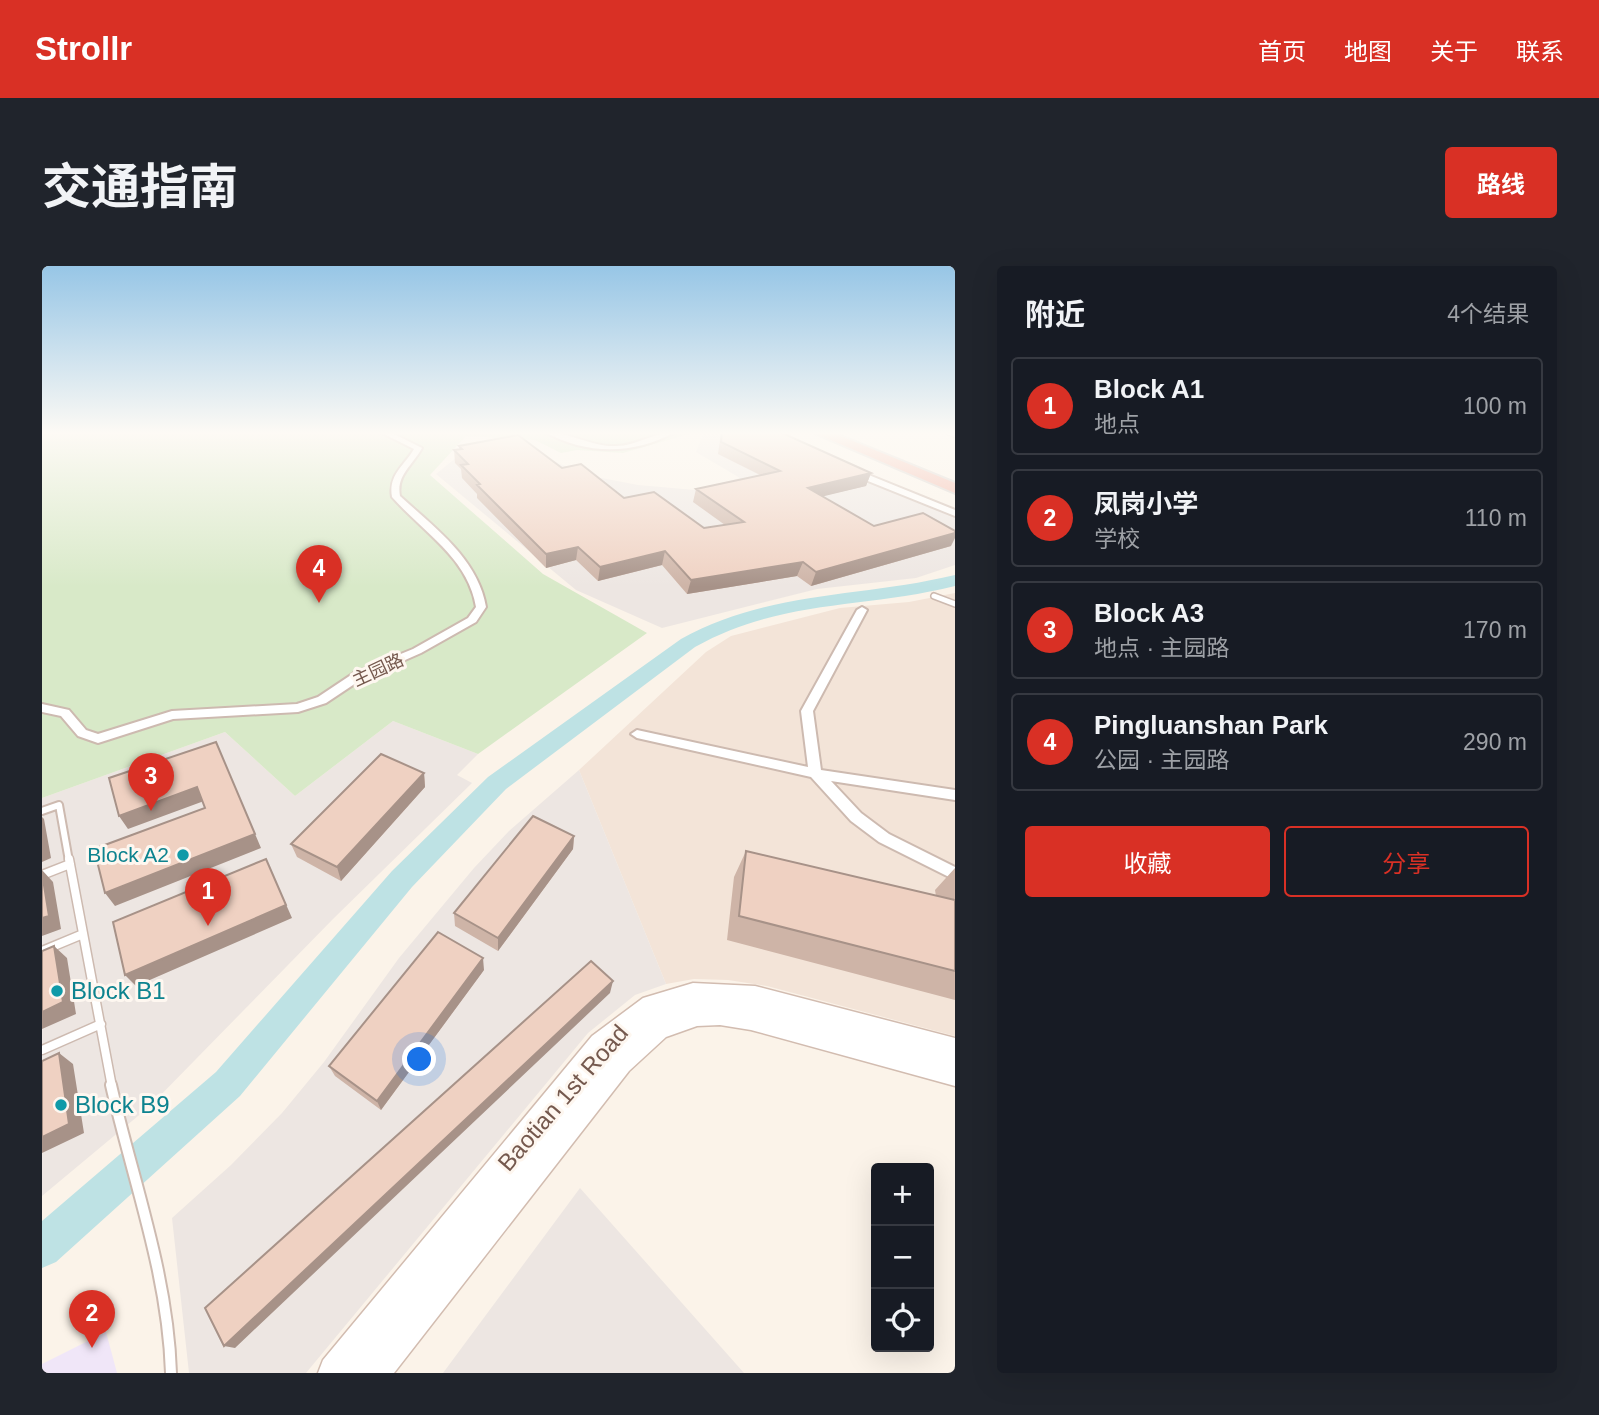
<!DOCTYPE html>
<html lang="zh">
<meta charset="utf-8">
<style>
:root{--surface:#171b24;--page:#20242c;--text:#f1f3f6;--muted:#9ea1a6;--line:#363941;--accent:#d93025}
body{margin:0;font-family:Arial,"Noto Sans SC",sans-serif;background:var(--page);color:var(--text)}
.controls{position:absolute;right:21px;bottom:21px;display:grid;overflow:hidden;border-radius:7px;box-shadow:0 7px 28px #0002}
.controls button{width:63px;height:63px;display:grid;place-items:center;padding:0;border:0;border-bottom:2px solid var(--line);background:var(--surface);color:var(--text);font:35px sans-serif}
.you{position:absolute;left:378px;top:794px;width:24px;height:24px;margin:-18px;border:5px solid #fff;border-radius:50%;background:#1a73e8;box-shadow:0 0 0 10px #1a73e833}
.badge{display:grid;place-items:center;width:46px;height:46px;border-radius:50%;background:var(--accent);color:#fff;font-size:23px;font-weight:700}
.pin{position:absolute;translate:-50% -58px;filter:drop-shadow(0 2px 4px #0008)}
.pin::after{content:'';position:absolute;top:37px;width:24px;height:21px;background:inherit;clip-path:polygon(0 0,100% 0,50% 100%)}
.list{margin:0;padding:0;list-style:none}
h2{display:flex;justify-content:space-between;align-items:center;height:91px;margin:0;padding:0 28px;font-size:30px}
h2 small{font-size:23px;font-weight:400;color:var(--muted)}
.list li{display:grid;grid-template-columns:46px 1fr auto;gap:21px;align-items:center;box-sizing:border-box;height:98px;margin:0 14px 14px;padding:0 14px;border:2px solid var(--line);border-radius:7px}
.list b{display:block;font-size:26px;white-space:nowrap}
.list p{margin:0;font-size:23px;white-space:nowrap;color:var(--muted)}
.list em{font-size:23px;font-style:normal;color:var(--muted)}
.actions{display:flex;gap:14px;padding:21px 28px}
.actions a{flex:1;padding:16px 0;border:2px solid var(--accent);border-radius:7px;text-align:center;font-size:24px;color:var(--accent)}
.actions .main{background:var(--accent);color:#fff}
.icon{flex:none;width:38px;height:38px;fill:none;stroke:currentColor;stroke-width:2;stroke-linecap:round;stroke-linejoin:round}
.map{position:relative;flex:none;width:913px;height:1107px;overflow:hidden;border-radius:7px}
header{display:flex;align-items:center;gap:42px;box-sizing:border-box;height:98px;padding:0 35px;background:var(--accent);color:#fff}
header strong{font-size:33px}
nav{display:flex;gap:38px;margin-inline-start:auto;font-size:24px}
.intro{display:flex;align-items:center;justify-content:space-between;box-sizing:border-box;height:168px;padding:0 42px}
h1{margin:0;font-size:49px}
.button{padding:18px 32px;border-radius:7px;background:var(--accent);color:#fff;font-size:24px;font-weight:700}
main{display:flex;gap:42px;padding:0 42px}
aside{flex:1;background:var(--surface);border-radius:7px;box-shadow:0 7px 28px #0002}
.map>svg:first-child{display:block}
.residential{fill:#f3e4d8}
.industrial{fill:#ede6e2}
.education{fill:#f0e6f8}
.green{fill:#d8e9c8}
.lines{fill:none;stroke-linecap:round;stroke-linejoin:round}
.river{fill:#bee2e4;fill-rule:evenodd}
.service-far4-casing{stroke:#cdbab0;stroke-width:6}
.service-far3-casing{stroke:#cdbab0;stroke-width:8}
.service-far2-casing{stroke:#cdbab0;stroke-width:10}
.service-far1-casing{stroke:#cdbab0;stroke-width:11}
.service-casing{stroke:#cdbab0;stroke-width:14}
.minor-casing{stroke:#cdbab0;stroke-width:4}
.secondary-casing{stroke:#d2bcb0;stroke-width:3}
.motorway-casing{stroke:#d8d1cd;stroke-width:4}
.service-far4{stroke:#fff;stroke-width:4.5}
.service-far3{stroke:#fff;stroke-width:5}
.service-far2{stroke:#fff;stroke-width:6}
.service-far1{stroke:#fff;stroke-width:8}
.service{stroke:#fff;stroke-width:10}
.minor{fill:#fff;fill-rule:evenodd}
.secondary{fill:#fff;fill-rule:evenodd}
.motorway{fill:#f1b2a4;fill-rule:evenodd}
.wall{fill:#ceb4a7}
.shaded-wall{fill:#a79288}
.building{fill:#efd1c2;stroke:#a79288;stroke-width:2}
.culture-dot{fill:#0f9aa8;stroke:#fef7f0;stroke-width:2.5}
.labels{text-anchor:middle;stroke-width:6;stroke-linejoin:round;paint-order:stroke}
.far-street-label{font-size:18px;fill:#75594e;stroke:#fef7f0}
.culture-label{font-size:21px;fill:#0d838f;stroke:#fef7f0;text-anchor:end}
.near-culture-label{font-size:24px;fill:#0d838f;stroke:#fef7f0;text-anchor:start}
.near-street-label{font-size:24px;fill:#75594e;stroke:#fef7f0}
</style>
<header>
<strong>Strollr</strong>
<nav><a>首页</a><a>地图</a><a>关于</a><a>联系</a></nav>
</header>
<div class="intro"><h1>交通指南</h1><a class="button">路线</a></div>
<main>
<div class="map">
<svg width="913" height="1107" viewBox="0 0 913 1107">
<rect width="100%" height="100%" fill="#fbf3e9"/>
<path class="residential" d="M913,327V770L725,720L686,714L652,713L624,718L537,504L664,386L689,370L798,342L867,336Z"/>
<path class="industrial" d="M662,166H725L913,243V299L874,312L775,323L620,362L534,324L394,208L435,175L479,181L544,209L596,219L653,224L698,212L654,186Z
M351,455L436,488L415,509L430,517L291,653L108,840L0,930V532L183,466L253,530Z
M537,504L624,718L593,729L546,767L264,1107H147L130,952L189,899L240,847L282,796L357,692L432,602L467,565Z
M538,922L702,1107H401Z"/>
<path class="education" d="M64,1066L75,1107H0V1098Z"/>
<path class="green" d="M0,166H654L581,187L535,184L519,187L493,174L424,170L388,209L501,308L605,367L436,488L351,455L253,530L183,466L0,532Z"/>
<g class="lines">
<path class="river" d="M913,309V320C821,343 738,333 653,381L464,523L370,621L198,830L14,996L0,1002V955L174,806L350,605L446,511L639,373C728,324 817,332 913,309Z"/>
<g class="service-far4-casing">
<path id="service-far4" d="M905,166L913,169"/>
</g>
<g class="service-far3-casing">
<path id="service-far3" d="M892,330L913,338"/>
</g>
<g class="service-far2-casing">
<path id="service-far2" d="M0,545L17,539L27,595"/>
</g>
<g class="service-far1-casing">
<path id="service-far1" d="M27,593L70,821
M0,609L28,598
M0,685L41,668
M0,784L59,758"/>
</g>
<g class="service-casing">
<path id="service" d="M69,819C91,915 126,1008 129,1107"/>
</g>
<g class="minor-casing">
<path id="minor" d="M338,166H348L380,182C371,199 354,209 358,230C392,261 436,293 444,341L434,356L379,387L320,413L284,437L256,446L131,453L56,477L36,470L19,450L0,446V438L27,444L44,464L56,468L130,445L255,438L276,431L312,407L371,383L426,352L434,341C426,292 381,266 350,231C346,209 362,200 372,183Z
M503,166C528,166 549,181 574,180C595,180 612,166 633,166C592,189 544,189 503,166Z
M806,203H812L913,244V250L806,207Z
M820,341L825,344L771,445L779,504L913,524V534L789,515L819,547L847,568L913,601V614L837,576L809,555L769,511L595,472L589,468L595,464L766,501L759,445L815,344Z"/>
</g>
<g class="secondary-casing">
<path id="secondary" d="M651,717L713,720L913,772V820L709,764L678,759L655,760L624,771L587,805L352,1107H276L281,1094L550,770L601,732Z"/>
</g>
<g class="motorway-casing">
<path id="motorway" d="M770,166H789L913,217V227Z"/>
</g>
<use href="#service-far4" class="service-far4"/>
<use href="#service-far3" class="service-far3"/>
<use href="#service-far2" class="service-far2"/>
<use href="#service-far1" class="service-far1"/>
<use href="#service" class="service"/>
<use href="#minor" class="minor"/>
<use href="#secondary" class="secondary"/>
<use href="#motorway" class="motorway"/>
</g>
<path class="wall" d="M679,166H738L829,207L824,220L780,230L832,260L909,280L769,320L755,310L645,328L620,299L556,315L534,294L504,302L435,232V228L420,212L419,203L413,197L412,184L417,183V180L520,202L582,232L662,262L683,259L651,236L654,223L718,209L676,188Z
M382,507L383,521L299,615L255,591L249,578Z
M532,570L531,583L456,685L413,660L412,647Z
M704,585L894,630L893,624L913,602V734L685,674L692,611Z
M442,704L339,844L293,810L287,800Z"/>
<path class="shaded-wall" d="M829,207L824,220L762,235L766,222Z
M913,267V272L909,280L769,320L774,306Z
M536,281L534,294L504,302V288Z
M623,285L620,299L556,315L558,301Z
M761,296L755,310L645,328L649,314Z
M174,476L219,582L73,640L63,627L213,568Z
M382,507L383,521L299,615L295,601Z
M155,521L162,535L86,563L77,550Z
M0,551L2,553L9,592L0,596Z
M532,570L531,583L456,685V672Z
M224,593L250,652L94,720L83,709Z
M0,604L11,616L19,663L0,670Z
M12,680L25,692L34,748L0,763V746Z
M441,692L442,704L339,844L335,835Z
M571,715L568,727L193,1082L182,1080Z
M17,787L31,798L42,867L0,887V871Z"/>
<path class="building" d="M680,166H738L829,207L766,222L832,260L881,247L913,265V267L774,306L761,296L649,314L623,285L558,301L536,281L504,288L435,219L438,218L419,199L426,198L412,184L420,183L417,180L476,169L520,202L539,198L582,232L612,226L662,262L702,256L654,223L738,205L679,176Z
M174,476L213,568L63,627L52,583L163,542L155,521L77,550L67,512Z
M339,488L382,507L295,601L249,578Z
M491,550L532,570L456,672L412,647Z
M704,585L913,634V705L697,650Z
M224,593L244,639L83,709L71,656Z
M0,607L7,650L0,652Z
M396,666L441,692L335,835L287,800Z
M12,680L21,736L0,746V685Z
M549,695L571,715L182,1080L163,1042Z
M17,787L27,858L0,871V795Z"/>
<linearGradient id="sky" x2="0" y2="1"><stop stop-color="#97c6e6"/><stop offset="0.52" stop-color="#fdfaf5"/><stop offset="1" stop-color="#fdfaf5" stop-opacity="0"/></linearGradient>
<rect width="913" height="321" fill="url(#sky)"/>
<g class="culture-dot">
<circle cx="141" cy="589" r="7"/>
<circle cx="15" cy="725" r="7"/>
<circle cx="19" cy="839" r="7"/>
</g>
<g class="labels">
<g class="far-street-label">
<text transform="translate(336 404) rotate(-25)" y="6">主园路</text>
</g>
<g class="culture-label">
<text x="127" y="596">Block A2</text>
</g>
<g class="near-culture-label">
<text x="29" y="733">Block B1</text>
<text x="33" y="847">Block B9</text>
</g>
<g class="near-street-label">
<text transform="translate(521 832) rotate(-49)" y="8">Baotian 1st Road</text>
</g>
</g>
</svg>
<div class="controls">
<button>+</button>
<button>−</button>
<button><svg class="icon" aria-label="locate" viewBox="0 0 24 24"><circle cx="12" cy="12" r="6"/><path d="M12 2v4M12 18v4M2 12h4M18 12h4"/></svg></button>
</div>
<div class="you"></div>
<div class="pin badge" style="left:166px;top:660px">1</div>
<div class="pin badge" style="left:50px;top:1082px">2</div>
<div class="pin badge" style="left:109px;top:545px">3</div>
<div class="pin badge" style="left:277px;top:337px">4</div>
</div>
<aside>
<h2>附近<small>4个结果</small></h2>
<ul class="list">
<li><span class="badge">1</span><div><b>Block A1</b><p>地点</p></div><em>100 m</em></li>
<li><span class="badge">2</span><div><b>凤岗小学</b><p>学校</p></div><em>110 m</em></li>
<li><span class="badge">3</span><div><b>Block A3</b><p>地点 · 主园路</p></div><em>170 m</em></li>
<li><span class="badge">4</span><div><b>Pingluanshan Park</b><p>公园 · 主园路</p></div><em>290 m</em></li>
</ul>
<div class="actions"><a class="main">收藏</a><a>分享</a></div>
</aside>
</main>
